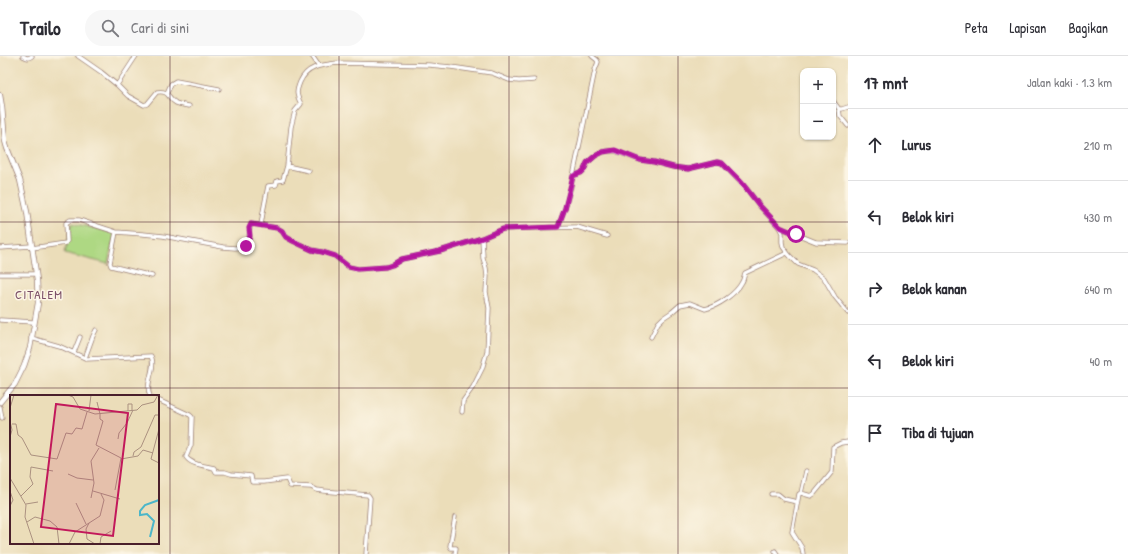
<!DOCTYPE html>
<html lang="id">
<meta charset="utf-8">
<style>
:root{--surface:#fff;--page:#f7f7f7;--text:#2b2b33;--muted:#7c7c81;--line:#e1e1e2}
body{margin:0;font-family:"Patrick Hand",sans-serif;background:var(--page);color:var(--text)}
.controls{position:absolute;right:12px;top:12px;display:grid;overflow:hidden;border-radius:8px;box-shadow:0 1px 3px #0004}
.controls button{width:36px;height:36px;display:grid;place-items:center;padding:0;border:0;border-bottom:1px solid var(--line);background:var(--surface);color:var(--text);font:20px sans-serif}
.stop{position:absolute;width:12px;height:12px;margin:-9px;border:3px solid #b5179e;border-radius:50%;background:#fff}
.stop.end{background:#b5179e;border-color:#fff;box-shadow:0 1px 4px #0008}
.list{margin:0;padding:0;list-style:none}
h2{display:flex;justify-content:space-between;align-items:center;height:52px;margin:0;padding:0 16px;font-size:17px}
h2 small{font-size:13px;font-weight:400;color:var(--muted)}
.list li{display:grid;grid-template-columns:26px 1fr auto;gap:12px;align-items:center;box-sizing:border-box;height:72px;padding:0 16px;border-top:1px solid var(--line)}
.list b{display:block;font-size:15px;white-space:nowrap}
.list em{font-size:13px;font-style:normal;color:var(--muted)}
.icon{flex:none;width:22px;height:22px;fill:none;stroke:currentColor;stroke-width:2;stroke-linecap:round;stroke-linejoin:round}
.map{position:relative;flex:none;width:848px;height:498px;overflow:hidden}
header{display:flex;align-items:center;gap:24px;box-sizing:border-box;height:56px;padding:0 20px;background:var(--surface);border-bottom:1px solid var(--line)}
header strong{font-size:19px}
nav{display:flex;gap:22px;margin-inline-start:auto;font-size:14px}
.search{width:280px;height:36px;background:var(--page);display:flex;align-items:center;gap:10px;box-sizing:border-box;padding:0 14px;border-radius:22px;color:var(--muted);font-size:15px}
main{display:flex}
aside{flex:1;background:var(--surface)}
.map>svg:first-child{display:block}
.green{fill:#aed883;stroke:#7c7c57}
.lines{fill:none;stroke-linecap:round;stroke-linejoin:round}
.minor-casing{stroke:#9a7e72;stroke-width:5}
.major-casing{stroke:#9a7e72;stroke-width:6}
.minor{stroke:#fff;stroke-width:3.5}
.major{stroke:#fff;stroke-width:4.5}
.route{stroke:#b5179e;stroke-width:5}
.grid{fill:none;stroke:#4a1f2b;stroke-width:1;stroke-opacity:0.55}
.labels{text-anchor:middle;stroke-width:3;stroke-linejoin:round;paint-order:stroke}
.quarter-label{font-size:13px;letter-spacing:1px;fill:#7a4e66;stroke:#fcf5e5}
.inset-river{fill:none;stroke:#4bb6c9;stroke-width:2}
.inset-road{fill:none;stroke:#ab9180;stroke-width:1}
.view{fill:#c2185b;fill-opacity:0.15;stroke:#c2185b;stroke-width:2}
.inset-edge{fill:none;stroke:#4a1f2b;stroke-width:2}
</style>
<header>
<strong>Trailo</strong>
<div class="search"><svg class="icon" aria-label="search" viewBox="0 0 24 24"><circle cx="10" cy="10" r="6"/><path d="M15 15l6 6"/></svg>Cari di sini</div>
<nav><a>Peta</a><a>Lapisan</a><a>Bagikan</a></nav>
</header>
<main>
<div class="map">
<svg width="848" height="498" viewBox="0 0 848 498">
<rect width="100%" height="100%" fill="#fcf5e5"/>
<filter id="ink" filterUnits="userSpaceOnUse"><feTurbulence type="fractalNoise" baseFrequency=".025" numOctaves="2"/><feDisplacementMap in="SourceGraphic" scale="8" xChannelSelector="R" yChannelSelector="G"/><feConvolveMatrix kernelMatrix="1 2 1 2 8 2 1 2 1" color-interpolation-filters="sRGB"/></filter>
<filter id="wash" filterUnits="userSpaceOnUse"><feTurbulence type="fractalNoise" baseFrequency=".012" numOctaves="4" result="noise"/><feDisplacementMap in="SourceGraphic" scale="16" xChannelSelector="R" yChannelSelector="G"/><feGaussianBlur stdDeviation="0.9" result="paint"/><feColorMatrix in="noise" values="0 0 0 0 0 0 0 0 0 0 0 0 0 0 0 0 0 1.4 0 .05"/><feComposite in="paint" operator="in"/></filter>
<g filter="url(#wash)">
<rect width="100%" height="100%" fill="#ebddb9"/>
<path class="green" d="M72,167L115,177L108,208L65,197Z"/>
</g>
<g filter="url(#ink)">
<g class="lines">
<g class="minor-casing">
<path id="minor" d="M23,0C27,2 28,3 32,0
M78,0L101,16L117,29L128,40L137,45L144,49L147,48L157,36C170,34 167,42 176,47C180,49 185,49 189,50
M312,0L319,10
M117,29L136,0
M167,37L171,28L176,25L219,33
M833,45L839,53L840,60L848,70
M839,53H842L848,51
M287,110L309,115
M573,120L581,117L584,114L587,107L595,100L603,96L608,95H615L640,104L654,106L673,111L688,113L717,106L722,107L746,132L759,149L779,171L782,177V186L783,191L789,199L798,208L813,214L824,222L835,241L848,257
M261,169L277,172L282,175L286,181L293,185L312,194L323,196L335,200L349,211L358,213L386,211L392,209L402,203L440,195L482,182L503,173L577,171L607,180
M558,171L565,152L571,130L595,14L598,6L597,4L592,0
M779,171L816,186L848,187
M116,176L110,207L111,210L152,220
M0,192L32,190
M32,192L66,187L67,185L66,167L70,164H79L116,176L143,178L163,180L223,191L235,192L244,191C253,184 247,176 251,168L261,169L263,156L268,130L276,129L277,125L283,124L287,110L291,71L295,55L301,48C296,38 296,36 300,26C307,10 322,9 338,7L429,9L451,11L492,17L509,24L519,25L534,24
M0,218H36
M0,264L33,266
M651,281L658,267L663,262L672,256L680,249L690,247L705,253C718,250 736,238 742,226C744,223 744,219 745,217L787,197
M31,282L59,290L87,303L151,300C157,312 144,328 150,340
M74,296L80,281
M85,302L93,280L96,274
M158,344L190,359L192,361L191,389L186,401C191,409 206,410 214,412L216,416H225L231,418L251,420L252,426H264L287,423L290,430L311,431L317,434L324,435L368,439L370,442L366,498
M0,351L2,362
M462,356L463,345L473,331L482,313L487,296L489,252L486,236L487,220L486,212L483,202L482,182
M801,437L806,415
M771,438H778L784,443L797,446
M455,461L450,490L451,492H456L455,498
M775,495L777,498
M803,498L802,492L792,476L799,438L801,437L811,440L814,438L832,416L833,391L841,387L848,386"/>
</g>
<g class="major-casing">
<path id="major" d="M0,39L2,51L5,85L7,92L20,124L27,156L37,224L38,247L30,292L24,310L15,328L0,346"/>
</g>
<use href="#minor" class="minor"/>
<use href="#major" class="major"/>
</g>
</g>
<g class="lines" filter="url(#ink)">
<path class="route" d="M246,190L250,180L249,172L251,168L277,172L282,175L286,181L293,185L312,194L322,196L335,200L349,211L358,213L386,211L392,209L402,203L440,195L482,182L503,173L558,171L565,152L573,120L581,117L584,114L587,107L595,100L603,96L615,94L640,104L654,106L673,111L688,113L717,106L722,107L742,127L759,149L780,171L796,178"/>
</g>
<path class="grid" d="M170,0V498M339,0V498M509,0V498M678,0V498M0,166H848M0,332H848"/>
<g class="labels">
<g class="quarter-label">
<text x="39" y="243">CITALEM</text>
</g>
</g>
<g transform="translate(10 339)">
<rect width="149" height="149" fill="#ebddb9"/>
<path class="inset-river" d="M140,142L144,126L137,119L130,120V116L135,110L149,105"/>
<path class="inset-road" d="M58,0L63,2L70,14L85,19L127,15L132,10L144,7L148,0M87,7L90,19M0,13L4,0M79,16L81,0M118,16V9H122V15M90,19V24L93,26L86,50L111,63L105,95M0,26L2,35L0,42M2,29H6L8,40L12,43L21,60L47,64L56,38L62,39L66,33L72,34L77,17M149,34L141,64L149,68M108,44L109,38L117,28L123,15M123,61L124,57L131,52L145,20H149M111,64L128,61L133,55L143,58M58,79L67,83L83,85M0,83L16,110L15,122L24,149M0,96L3,105L0,111M83,96L110,104M11,101L23,89L20,82L21,72L43,76M81,103L84,88L81,66L89,53M66,108L76,129M16,109L28,107M17,127L25,122L40,126L47,132L49,149M79,128L76,134L77,144L85,149M59,149L65,137L90,121L94,105L91,99M90,149L91,142L101,136"/>
<path class="view" d="M46,9L118,18L103,141L31,132Z"/>
<rect width="149" height="149" class="inset-edge"/>
</g>
</svg>
<div class="controls">
<button>+</button>
<button>−</button>
</div>
<div class="stop" style="left:796px;top:178px"></div>
<div class="stop end" style="left:246px;top:190px"></div>
</div>
<aside>
<h2>17 mnt<small>Jalan kaki · 1.3 km</small></h2>
<ul class="list">
<li><svg class="icon" aria-label="ahead" viewBox="0 0 24 24"><path d="M12 20V5M6 11l6-6 6 6"/></svg><div><b>Lurus</b></div><em>210 m</em></li>
<li><svg class="icon" aria-label="left" viewBox="0 0 24 24"><path d="M17 20v-9H6M10 6l-5 5 5 5"/></svg><div><b>Belok kiri</b></div><em>430 m</em></li>
<li><svg class="icon" aria-label="right" viewBox="0 0 24 24"><path d="M7 20v-9h11M14 6l5 5-5 5"/></svg><div><b>Belok kanan</b></div><em>640 m</em></li>
<li><svg class="icon" aria-label="left" viewBox="0 0 24 24"><path d="M17 20v-9H6M10 6l-5 5 5 5"/></svg><div><b>Belok kiri</b></div><em>40 m</em></li>
<li><svg class="icon" aria-label="arrive" viewBox="0 0 24 24"><path d="M6 21V4h12l-3 4 3 4H6"/></svg><div><b>Tiba di tujuan</b></div></li>
</ul>
</aside>
</main>
